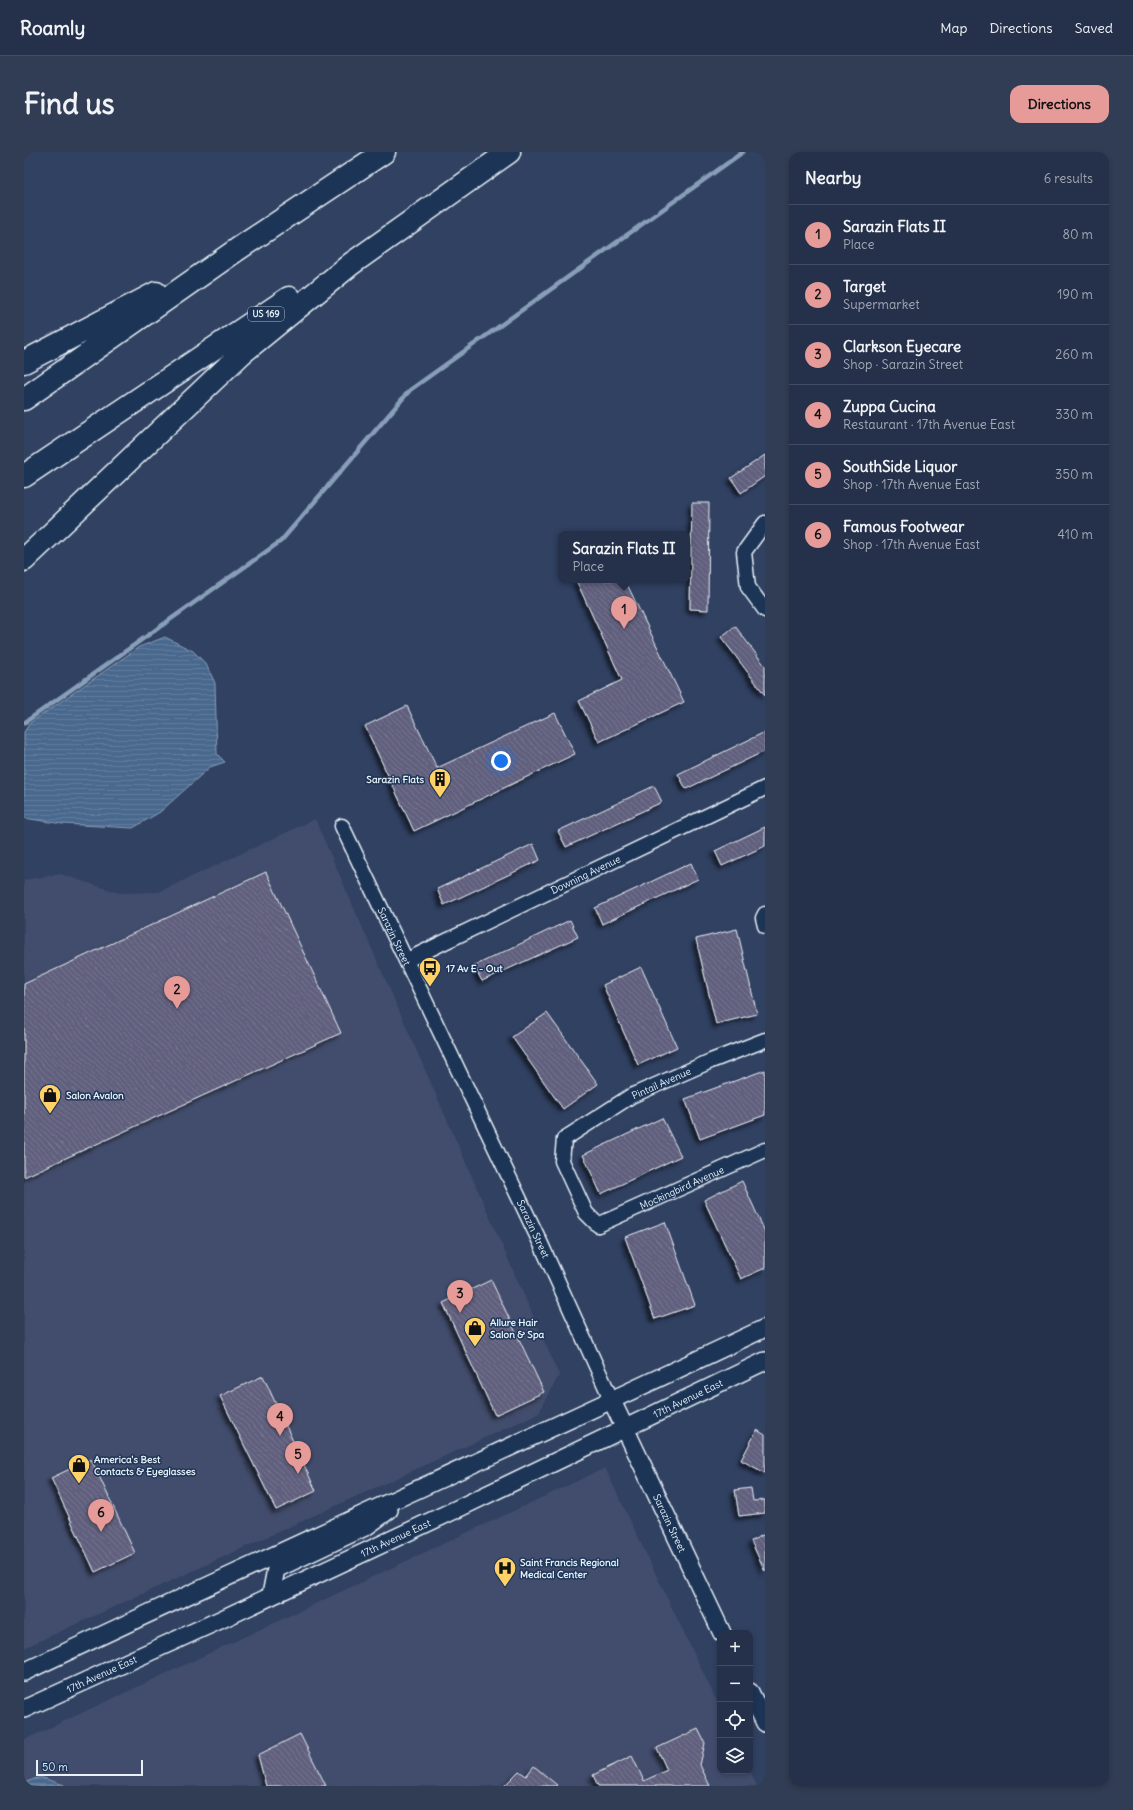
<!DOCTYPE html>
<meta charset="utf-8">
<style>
:root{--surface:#25314a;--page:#313d54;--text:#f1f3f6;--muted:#a3a9b5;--line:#424c62;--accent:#e69b98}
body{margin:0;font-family:Delius,sans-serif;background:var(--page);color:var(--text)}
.controls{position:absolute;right:12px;bottom:12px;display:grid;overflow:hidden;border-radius:8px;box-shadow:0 2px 6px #0003}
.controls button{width:36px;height:36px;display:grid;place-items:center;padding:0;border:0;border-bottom:1px solid var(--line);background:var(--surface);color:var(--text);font:20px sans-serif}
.scale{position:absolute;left:12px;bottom:10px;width:107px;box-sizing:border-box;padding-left:4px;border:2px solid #e8f1f8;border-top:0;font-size:11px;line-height:14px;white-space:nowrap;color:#e8f1f8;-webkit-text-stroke:3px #1d3557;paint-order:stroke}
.you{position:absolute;left:477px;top:609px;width:14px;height:14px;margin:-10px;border:3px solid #fff;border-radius:50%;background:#1a73e8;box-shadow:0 0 0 6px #1a73e833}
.badge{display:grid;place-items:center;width:26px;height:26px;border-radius:50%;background:var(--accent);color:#111;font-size:13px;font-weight:700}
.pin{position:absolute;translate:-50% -33px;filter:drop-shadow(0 1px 2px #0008)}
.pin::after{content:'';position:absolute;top:21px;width:14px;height:12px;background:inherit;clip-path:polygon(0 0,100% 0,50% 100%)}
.popup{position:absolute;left:534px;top:379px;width:132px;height:52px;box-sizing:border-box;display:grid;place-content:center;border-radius:8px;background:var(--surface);filter:drop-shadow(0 1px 3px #0005);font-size:13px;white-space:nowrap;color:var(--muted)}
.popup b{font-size:15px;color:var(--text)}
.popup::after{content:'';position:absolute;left:50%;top:100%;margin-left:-8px;border:8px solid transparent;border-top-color:var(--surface)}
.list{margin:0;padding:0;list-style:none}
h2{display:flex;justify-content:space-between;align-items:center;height:52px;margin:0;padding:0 16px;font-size:17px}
h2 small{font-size:13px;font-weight:400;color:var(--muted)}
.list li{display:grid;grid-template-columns:26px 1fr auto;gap:12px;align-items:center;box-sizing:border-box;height:60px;padding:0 16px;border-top:1px solid var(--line)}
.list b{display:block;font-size:15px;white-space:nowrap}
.list p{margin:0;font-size:13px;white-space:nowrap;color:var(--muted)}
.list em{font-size:13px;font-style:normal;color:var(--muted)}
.icon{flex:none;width:22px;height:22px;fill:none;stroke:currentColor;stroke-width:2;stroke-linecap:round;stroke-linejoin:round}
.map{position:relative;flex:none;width:741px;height:1634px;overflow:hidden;border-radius:12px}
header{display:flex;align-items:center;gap:24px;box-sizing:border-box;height:56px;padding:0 20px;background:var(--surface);border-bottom:1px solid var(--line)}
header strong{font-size:19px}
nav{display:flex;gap:22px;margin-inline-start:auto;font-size:14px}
.intro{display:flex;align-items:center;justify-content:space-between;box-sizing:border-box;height:96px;padding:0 24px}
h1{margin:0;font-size:28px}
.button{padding:10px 18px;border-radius:12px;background:var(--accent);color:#111;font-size:14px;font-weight:700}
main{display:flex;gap:24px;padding:0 24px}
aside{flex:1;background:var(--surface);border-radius:12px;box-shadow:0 2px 6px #0003}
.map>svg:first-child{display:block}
.built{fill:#424d6d}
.water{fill:url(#water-rules);stroke:#889fb8}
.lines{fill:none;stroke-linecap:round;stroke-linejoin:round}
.stream{stroke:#889fb8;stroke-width:4.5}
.building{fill:url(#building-back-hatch);stroke:#e8f1f8;filter:url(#shadow)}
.minor-casing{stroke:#e8f1f8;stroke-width:17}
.tertiary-casing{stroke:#e8f1f8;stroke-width:20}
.motorway-casing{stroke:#e8f1f8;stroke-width:25}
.minor{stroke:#1d3557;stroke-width:14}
.tertiary{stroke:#1d3557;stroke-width:17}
.motorway{stroke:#1d3557;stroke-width:22}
.labels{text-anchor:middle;stroke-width:3;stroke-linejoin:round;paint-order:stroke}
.shield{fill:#1d3557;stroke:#abb9c8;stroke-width:1}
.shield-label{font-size:9px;font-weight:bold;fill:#e8f1f8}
.poi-label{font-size:10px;font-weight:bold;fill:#e8f1f8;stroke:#1d3557;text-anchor:start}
.street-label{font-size:10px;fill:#e8f1f8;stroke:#1d3557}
</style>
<header>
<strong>Roamly</strong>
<nav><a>Map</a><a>Directions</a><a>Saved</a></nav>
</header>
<div class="intro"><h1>Find us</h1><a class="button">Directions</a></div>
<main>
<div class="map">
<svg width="741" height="1634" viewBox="0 0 741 1634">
<defs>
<pattern id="water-rules" width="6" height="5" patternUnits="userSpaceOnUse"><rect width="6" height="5" fill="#48688d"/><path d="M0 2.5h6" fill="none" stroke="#627e9e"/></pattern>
<pattern id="building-back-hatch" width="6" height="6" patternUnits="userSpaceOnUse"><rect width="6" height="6" fill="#615e7d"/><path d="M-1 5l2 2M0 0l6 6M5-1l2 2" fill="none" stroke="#787690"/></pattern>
<filter id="shadow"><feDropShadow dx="-3.5" dy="3.5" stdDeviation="2" flood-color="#0009"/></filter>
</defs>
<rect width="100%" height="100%" fill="#314162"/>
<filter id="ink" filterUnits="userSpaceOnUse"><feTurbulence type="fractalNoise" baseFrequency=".025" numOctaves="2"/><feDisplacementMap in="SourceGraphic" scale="8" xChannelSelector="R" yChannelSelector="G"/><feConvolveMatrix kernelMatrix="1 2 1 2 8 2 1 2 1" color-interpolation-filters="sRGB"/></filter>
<g filter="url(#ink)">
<path class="built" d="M291,667L535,1223L515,1261L0,1496V728L36,722L96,741L135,740Z
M581,1316L696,1556V1619H726L733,1634H0V1588Z"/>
<path class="water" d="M141,485L169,499L182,512L191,531L193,602L201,610L186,615L136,660L109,676L39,672L0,666V580L6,571L115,495Z
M16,1625L40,1633V1634H0V1631Z"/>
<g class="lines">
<path class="stream" d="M0,571L257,389L386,238L719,0"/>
</g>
<path class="building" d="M741,303V324L717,341L707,326Z
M668,351H685L684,458L666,457Z
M552,428H601L660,550L575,590L555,549L598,528Z
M711,474L741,514V543L697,485Z
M383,554L413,616L531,561L551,602L390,679L341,574Z
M741,580V599L662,637L654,622Z
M630,634L638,650L542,695L534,679Z
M741,675V694L698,714L691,699Z
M509,692L516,708L420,753L413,737Z
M667,711L674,727L578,772L571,756Z
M242,720L317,881L0,1025V832Z
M546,768L554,785L458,829L450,814Z
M713,777L733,862L692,872L672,787Z
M617,815L653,895L614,913L579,833Z
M523,861L574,932L539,957L488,885Z
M741,918V963L676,987L661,947Z
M638,966L657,1004L577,1042L559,1003Z
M718,1029L741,1080V1116L717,1127L680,1048Z
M641,1070L671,1153L631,1167L601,1085Z
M467,1128L520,1240L471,1263L419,1151Z
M239,1224L292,1339L252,1358L196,1244Z
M733,1278L741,1283V1321L717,1308Z
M67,1307L111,1401L71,1420L27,1326Z
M727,1336L729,1349L741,1348V1361L715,1364L711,1338Z
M741,1382V1419L727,1389Z
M674,1577L681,1591L676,1613L686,1634H574L569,1623L608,1604L620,1629L643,1618L633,1596Z
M276,1582L302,1634H242L234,1603Z
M510,1614L534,1634H480L495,1619L502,1624Z"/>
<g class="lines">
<g class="minor-casing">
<g id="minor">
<path d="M741,371L720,400L724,435L741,458"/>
<path id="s1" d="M318,674L516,1090L588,1249"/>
<path d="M741,762L739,766L741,774"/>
<path id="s2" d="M383,808L741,636"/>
<path id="s3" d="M741,888L687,909L607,944L540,987L538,1009L562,1061L574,1073L741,998"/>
</g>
</g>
<g class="tertiary-casing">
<g id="tertiary">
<path id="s4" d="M588,1249L698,1481"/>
<path d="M247,1443L252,1417L343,1374L365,1358"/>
<path d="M0,1520C246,1403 495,1293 741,1176"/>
<path d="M726,1540L741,1571"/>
<path id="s5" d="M0,1557L196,1468L433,1357L741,1209"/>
</g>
</g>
<g class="motorway-casing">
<path id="motorway" d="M0,210L132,141
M0,247L214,97L360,0
M0,324L265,146
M0,408L218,201L327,112L485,0"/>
</g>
<use href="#minor" class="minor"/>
<use href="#tertiary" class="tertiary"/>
<use href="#motorway" class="motorway"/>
</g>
</g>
<defs>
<g id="building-pin" transform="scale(1.15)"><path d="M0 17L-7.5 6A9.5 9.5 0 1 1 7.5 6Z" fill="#ffd166" stroke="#1d3557"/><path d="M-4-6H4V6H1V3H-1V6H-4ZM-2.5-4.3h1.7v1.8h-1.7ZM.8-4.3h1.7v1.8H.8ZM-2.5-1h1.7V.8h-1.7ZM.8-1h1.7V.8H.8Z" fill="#111"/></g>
<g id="bus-pin" transform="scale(1.15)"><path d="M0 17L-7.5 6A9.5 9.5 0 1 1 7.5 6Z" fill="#ffd166" stroke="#1d3557"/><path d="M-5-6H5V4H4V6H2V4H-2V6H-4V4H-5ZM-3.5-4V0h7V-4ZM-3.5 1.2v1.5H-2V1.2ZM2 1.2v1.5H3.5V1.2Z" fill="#111"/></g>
<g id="shop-pin" transform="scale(1.15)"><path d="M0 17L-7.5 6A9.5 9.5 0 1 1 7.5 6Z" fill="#ffd166" stroke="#1d3557"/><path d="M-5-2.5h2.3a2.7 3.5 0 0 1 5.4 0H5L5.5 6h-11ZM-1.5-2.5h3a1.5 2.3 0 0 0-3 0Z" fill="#111"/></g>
<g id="hospital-pin" transform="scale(1.15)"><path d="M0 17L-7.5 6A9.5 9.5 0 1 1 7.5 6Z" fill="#ffd166" stroke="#1d3557"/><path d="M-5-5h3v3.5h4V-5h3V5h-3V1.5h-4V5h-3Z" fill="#111"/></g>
</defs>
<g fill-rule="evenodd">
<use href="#building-pin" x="416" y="627"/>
<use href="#bus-pin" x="406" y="816"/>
<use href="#shop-pin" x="26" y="943"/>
<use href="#shop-pin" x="451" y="1176"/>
<use href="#shop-pin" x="55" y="1313"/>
<use href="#hospital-pin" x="481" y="1416"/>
</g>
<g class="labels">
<rect class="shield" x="224" y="155" width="36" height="14" rx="3"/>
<g class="shield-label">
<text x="242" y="165">US 169</text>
</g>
<g class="poi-label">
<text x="400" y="631" text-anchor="end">Sarazin Flats</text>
<text x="422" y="820">17 Av E - Out</text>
<text x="42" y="947">Salon Avalon</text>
<text x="466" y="1174">Allure Hair<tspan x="466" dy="12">Salon &amp; Spa</tspan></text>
<text x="70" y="1311">America's Best<tspan x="70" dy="12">Contacts &amp; Eyeglasses</tspan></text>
<text x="496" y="1414">Saint Francis Regional<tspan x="496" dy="12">Medical Center</tspan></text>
</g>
<g class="street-label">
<text dy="4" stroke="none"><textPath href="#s2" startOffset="198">Downing Avenue</textPath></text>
<text dy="4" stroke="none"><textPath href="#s1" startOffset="122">Sarazin Street</textPath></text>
<text transform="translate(637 931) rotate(-24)" y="4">Pintail Avenue</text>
<text dy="4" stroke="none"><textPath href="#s3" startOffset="413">Mockingbird Avenue</textPath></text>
<text dy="4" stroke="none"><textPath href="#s1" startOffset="446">Sarazin Street</textPath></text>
<text dy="4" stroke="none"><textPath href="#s5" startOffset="733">17th Avenue East</textPath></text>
<text dy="4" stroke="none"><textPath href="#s4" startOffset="135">Sarazin Street</textPath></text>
<text dy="4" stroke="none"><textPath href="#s5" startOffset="409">17th Avenue East</textPath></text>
<text dy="4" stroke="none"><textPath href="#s5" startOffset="85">17th Avenue East</textPath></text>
</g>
</g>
</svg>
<div class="controls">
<button>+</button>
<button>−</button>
<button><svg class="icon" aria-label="locate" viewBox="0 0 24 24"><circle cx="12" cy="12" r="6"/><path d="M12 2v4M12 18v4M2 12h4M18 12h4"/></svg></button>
<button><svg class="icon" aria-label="layers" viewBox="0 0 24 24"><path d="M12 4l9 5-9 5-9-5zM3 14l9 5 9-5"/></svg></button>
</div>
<div class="scale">50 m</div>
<div class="you"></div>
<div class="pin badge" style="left:600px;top:477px">1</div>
<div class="popup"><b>Sarazin Flats II</b>Place</div>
<div class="pin badge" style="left:153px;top:857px">2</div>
<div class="pin badge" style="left:436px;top:1161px">3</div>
<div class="pin badge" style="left:256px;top:1284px">4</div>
<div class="pin badge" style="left:274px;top:1322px">5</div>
<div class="pin badge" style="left:77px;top:1380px">6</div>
</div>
<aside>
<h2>Nearby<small>6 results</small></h2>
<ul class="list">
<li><span class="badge">1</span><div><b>Sarazin Flats II</b><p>Place</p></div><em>80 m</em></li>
<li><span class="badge">2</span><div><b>Target</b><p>Supermarket</p></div><em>190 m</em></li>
<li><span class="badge">3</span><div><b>Clarkson Eyecare</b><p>Shop · Sarazin Street</p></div><em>260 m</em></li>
<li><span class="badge">4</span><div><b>Zuppa Cucina</b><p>Restaurant · 17th Avenue East</p></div><em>330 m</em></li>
<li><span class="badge">5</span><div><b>SouthSide Liquor</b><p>Shop · 17th Avenue East</p></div><em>350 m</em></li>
<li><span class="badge">6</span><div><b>Famous Footwear</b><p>Shop · 17th Avenue East</p></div><em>410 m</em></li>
</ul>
</aside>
</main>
